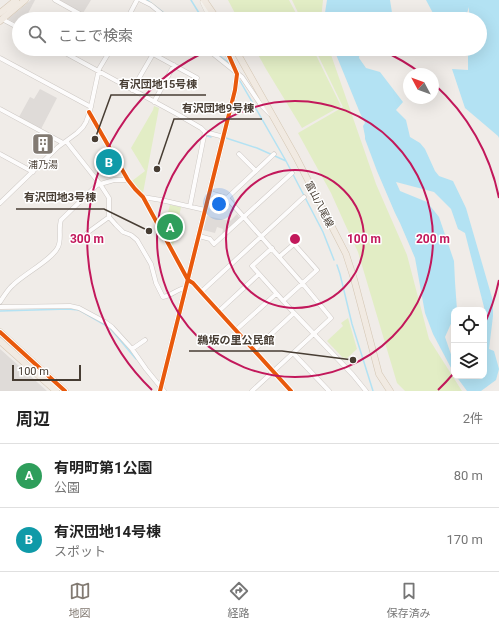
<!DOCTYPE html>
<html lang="ja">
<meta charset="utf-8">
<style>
:root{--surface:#fff;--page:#f6f6f6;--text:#222;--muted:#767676;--line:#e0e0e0;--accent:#827a72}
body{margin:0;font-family:Roboto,"Noto Sans JP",sans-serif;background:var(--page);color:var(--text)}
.controls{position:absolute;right:12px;bottom:12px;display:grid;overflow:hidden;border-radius:8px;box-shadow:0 4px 16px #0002}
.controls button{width:36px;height:36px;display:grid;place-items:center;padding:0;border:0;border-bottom:1px solid var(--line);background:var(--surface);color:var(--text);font:20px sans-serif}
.compass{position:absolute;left:403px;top:68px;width:36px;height:36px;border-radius:50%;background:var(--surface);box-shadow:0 4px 16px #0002;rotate:311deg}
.scale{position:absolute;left:12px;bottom:10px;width:69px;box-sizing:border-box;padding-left:4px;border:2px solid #473d33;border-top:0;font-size:11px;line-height:14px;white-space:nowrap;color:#473d33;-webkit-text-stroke:3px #fff;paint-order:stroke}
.you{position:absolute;left:219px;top:204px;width:14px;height:14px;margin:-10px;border:3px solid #fff;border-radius:50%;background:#1a73e8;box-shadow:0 0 0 6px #1a73e833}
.badge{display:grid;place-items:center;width:26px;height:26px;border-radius:50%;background:var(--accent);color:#fff;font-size:13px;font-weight:700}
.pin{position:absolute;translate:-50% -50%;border:2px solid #fff;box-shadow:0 1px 4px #0006}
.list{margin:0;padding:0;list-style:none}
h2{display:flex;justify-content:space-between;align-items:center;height:52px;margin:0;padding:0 16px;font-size:17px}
h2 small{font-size:13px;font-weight:400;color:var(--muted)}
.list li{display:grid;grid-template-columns:26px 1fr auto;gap:12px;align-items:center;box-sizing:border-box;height:64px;padding:0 16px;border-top:1px solid var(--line)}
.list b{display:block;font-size:15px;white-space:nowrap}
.list p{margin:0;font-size:13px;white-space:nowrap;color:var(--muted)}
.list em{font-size:13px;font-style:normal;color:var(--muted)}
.icon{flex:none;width:22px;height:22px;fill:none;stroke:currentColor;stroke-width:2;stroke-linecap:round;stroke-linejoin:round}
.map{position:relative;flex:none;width:499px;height:391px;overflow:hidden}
.search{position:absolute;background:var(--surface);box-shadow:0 4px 16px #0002;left:12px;right:12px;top:12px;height:44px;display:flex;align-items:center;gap:10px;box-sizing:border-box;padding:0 14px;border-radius:22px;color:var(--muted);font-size:15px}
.sheet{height:180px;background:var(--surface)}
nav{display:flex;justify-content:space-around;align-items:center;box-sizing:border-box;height:56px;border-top:1px solid var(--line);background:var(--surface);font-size:11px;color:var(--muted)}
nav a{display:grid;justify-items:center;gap:2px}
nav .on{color:var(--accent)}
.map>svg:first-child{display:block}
.green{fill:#e2edc5}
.parking{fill:#dfdbd8}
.water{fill:#b3e2f3}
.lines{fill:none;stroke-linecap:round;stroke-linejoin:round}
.stream{stroke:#b3e2f3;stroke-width:1.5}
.street-casing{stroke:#cdc8c4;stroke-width:5}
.secondary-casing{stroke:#d1cabf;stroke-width:6}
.primary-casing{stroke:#d4c6b3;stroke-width:7}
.street{stroke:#fdfcfc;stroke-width:4}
.secondary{stroke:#f6f3ee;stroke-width:5.5}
.primary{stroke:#f1eae2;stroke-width:6}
.cycleway-casing{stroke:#fff;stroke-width:6}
.cycleway{stroke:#e8590c;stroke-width:4}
.ring{fill:none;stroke:#c2185b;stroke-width:2}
.labels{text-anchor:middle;stroke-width:3;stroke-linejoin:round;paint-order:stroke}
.poi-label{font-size:10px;fill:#473d33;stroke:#fff}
.street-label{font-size:10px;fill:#473d33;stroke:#fff}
.centre{fill:#c2185b;stroke:#fff;stroke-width:2}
.ring-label{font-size:12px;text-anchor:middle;font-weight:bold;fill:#c2185b;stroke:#fff;stroke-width:3;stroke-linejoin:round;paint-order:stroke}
.leader{fill:none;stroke:#473d33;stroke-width:1.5}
.callout-dot{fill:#473d33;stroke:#fff;stroke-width:1.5}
.callout-label{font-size:11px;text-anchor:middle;font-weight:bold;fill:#473d33;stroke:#fff;stroke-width:3;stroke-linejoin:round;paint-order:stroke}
</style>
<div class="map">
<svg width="499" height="391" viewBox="0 0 499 391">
<rect width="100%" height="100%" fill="#f0ece8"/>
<path class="green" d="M228,0H289L299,19H238Z
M292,0H323L321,19H301Z
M255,49H313L341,106L302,128L266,69Z
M315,49H329L376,184L407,255L429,339L462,391H405L397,383L358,252L344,222L331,193L298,133L343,107Z
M154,106L159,108L143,193L132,181L145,171L131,148L153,110Z
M170,205L181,207L173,246L158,218L166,220Z
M348,318L357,349L346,359L344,357L343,358L327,341L343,326L341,323Z"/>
<path class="parking" d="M31,0H35L25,19H19V25L8,19Z
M59,0H91L83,13Z
M40,89L57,98L41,129L19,117L30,97L34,99Z
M237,214L239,217V218L222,235L223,229L217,227L215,233L203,230L207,216L230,221Z
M0,349L47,391H0Z"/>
<path class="water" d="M327,0H390L393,19H324Z
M426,0H499V138L498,136L465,108L452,69L468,70V49H480V19H469V7L465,19H442V17H435Z
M335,49H360L359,58L366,68L380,72L403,102L396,110L406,120L410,137L420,143L425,149L435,171L439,176L453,181L466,208L493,301V316L489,349L494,351L499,369L496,380L481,391H467L456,376H484V333L487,325L485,311L465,233L458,229L451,209L434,192L396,182L400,191L427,202L439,217L454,261L455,282L457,310H454V317L445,337L454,363V373L450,366L433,334L425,313L415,258L400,223L395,213L377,171L365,139V136L363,126L365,123L360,113L335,52Z"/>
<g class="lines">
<path class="stream" d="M147,0L172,19
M191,0L199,13L205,19
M210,49L231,64
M222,49L228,59
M240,81L286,161L323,232L334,260
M207,136L211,137
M226,138L257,148L286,161
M337,265L340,274L352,324L373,391
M0,311L68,309L79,310L105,325
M109,327L136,359"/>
<g class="street-casing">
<path id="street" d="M55,0L89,19
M141,0L151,5L168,19
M2,19L19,28
M127,19L137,0
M58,49L177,114L201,128L205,132L224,137
M144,49L197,78
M207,49L242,77L261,105L270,114
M69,55L72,49
M0,58L91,107
M132,90L153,54
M154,102L174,65
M0,109L63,143
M89,112L128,180L135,189L143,197L188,280L193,283L201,292L291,391
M66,141L100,184L109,198V217L116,225L123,232L131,235L137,240L151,264L156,283L163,297C171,296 177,289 185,288
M0,154L33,172
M239,154L256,171
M210,193L227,198L302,283L331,318L252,391
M143,197L161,200L205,210
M227,198L274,154
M0,203L58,147L77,133L83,127L86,122L90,111L99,69L111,49
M190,206L203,141L205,132
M87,233L109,217
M199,236L210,239L214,244L292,173
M272,248L252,266L294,313L353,375L366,391
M279,257L294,244L317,270L283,301
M201,292L304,197
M0,302C4,296 8,289 13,285C24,274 53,259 58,247C62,239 58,229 61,220L97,185L114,180H128
M0,307L70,306L79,308L105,322L112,327L132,349L146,369L164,391
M219,311L259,274
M236,330L276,294
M132,349L145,340
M254,350L294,313
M293,353L329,391"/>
</g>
<g class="secondary-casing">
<path id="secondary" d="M203,2L211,19
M160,391L235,90L237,74L226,49"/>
</g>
<g class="primary-casing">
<path id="primary" d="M204,0L217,19
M0,13L16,0
M0,21L25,0
M235,49L296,157L346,254L354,279L379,374L390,391
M0,332L65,391
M0,341L56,391"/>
</g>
<use href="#street" class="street"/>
<use href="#secondary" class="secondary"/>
<use href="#primary" class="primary"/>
<g class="cycleway-casing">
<path id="cycleway" d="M89,112L128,180L135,189L143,197L188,280L193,283L201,292L291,391
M0,332L65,391
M160,391L235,90L237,74L226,49"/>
</g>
<use href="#cycleway" class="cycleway"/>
</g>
<g class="ring">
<circle cx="295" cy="239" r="69"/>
<circle cx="295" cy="239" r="138"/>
<path d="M499 280A208 208 0 0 1 484 325M453 374A208 208 0 0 1 438 390M152 390A208 208 0 0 1 209 50M381 50A208 208 0 0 1 422 74M434 84A208 208 0 0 1 499 198"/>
</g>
<defs>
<g id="building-square" transform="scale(1.15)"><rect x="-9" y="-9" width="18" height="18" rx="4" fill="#827a72" stroke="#fff"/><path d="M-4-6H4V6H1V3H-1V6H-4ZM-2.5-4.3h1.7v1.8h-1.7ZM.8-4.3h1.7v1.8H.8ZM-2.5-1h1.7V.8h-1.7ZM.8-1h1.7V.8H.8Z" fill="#fff"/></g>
</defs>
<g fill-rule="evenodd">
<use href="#building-square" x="43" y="144"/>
</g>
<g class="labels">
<g class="poi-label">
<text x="43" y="168">浦乃湯</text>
</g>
<g class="street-label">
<text transform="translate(320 204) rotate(63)" y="4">富山八尾線</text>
</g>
</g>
<circle cx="295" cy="239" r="6" class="centre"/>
<g class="ring-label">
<text x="364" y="243">100 m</text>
<text x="433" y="243">200 m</text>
<text x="87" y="243">300 m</text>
</g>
<path class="leader" d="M95 139L111 95H206M157 169L174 119H262M149 231L104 209H16M353 360L282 351H189"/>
<g class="callout-dot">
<circle cx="95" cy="139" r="4"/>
<circle cx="157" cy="169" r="4"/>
<circle cx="149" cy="231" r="4"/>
<circle cx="353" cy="360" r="4"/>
</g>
<g class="callout-label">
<text x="158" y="88">有沢団地15号棟</text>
<text x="218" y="112">有沢団地9号棟</text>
<text x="60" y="201">有沢団地3号棟</text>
<text x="236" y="344">鵜坂の里公民館</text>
</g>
</svg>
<div class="controls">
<button><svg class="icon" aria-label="locate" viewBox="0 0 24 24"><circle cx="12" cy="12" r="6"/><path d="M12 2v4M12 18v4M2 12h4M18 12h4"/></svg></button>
<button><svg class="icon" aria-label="layers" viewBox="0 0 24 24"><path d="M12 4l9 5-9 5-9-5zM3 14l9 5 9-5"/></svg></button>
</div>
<svg class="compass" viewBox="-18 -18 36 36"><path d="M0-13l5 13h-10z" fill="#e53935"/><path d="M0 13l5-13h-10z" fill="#767676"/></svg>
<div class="scale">100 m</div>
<div class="you"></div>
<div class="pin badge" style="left:170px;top:227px;background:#2e9e5b">A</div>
<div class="pin badge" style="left:109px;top:162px;background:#0f9aa8">B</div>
<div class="search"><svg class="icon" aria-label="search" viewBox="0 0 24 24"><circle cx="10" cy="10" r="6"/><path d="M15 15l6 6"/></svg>ここで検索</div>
</div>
<section class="sheet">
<h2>周辺<small>2件</small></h2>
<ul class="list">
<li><span class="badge" style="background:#2e9e5b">A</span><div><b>有明町第1公園</b><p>公園</p></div><em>80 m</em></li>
<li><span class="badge" style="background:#0f9aa8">B</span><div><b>有沢団地14号棟</b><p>スポット</p></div><em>170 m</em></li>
</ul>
</section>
<nav>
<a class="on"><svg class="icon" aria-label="map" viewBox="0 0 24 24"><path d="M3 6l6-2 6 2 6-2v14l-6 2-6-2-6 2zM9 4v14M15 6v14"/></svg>地図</a>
<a><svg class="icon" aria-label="directions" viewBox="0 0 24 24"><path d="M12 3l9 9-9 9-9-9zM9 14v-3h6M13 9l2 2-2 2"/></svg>経路</a>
<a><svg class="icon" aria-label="saved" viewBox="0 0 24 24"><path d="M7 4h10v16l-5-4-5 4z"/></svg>保存済み</a>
</nav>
